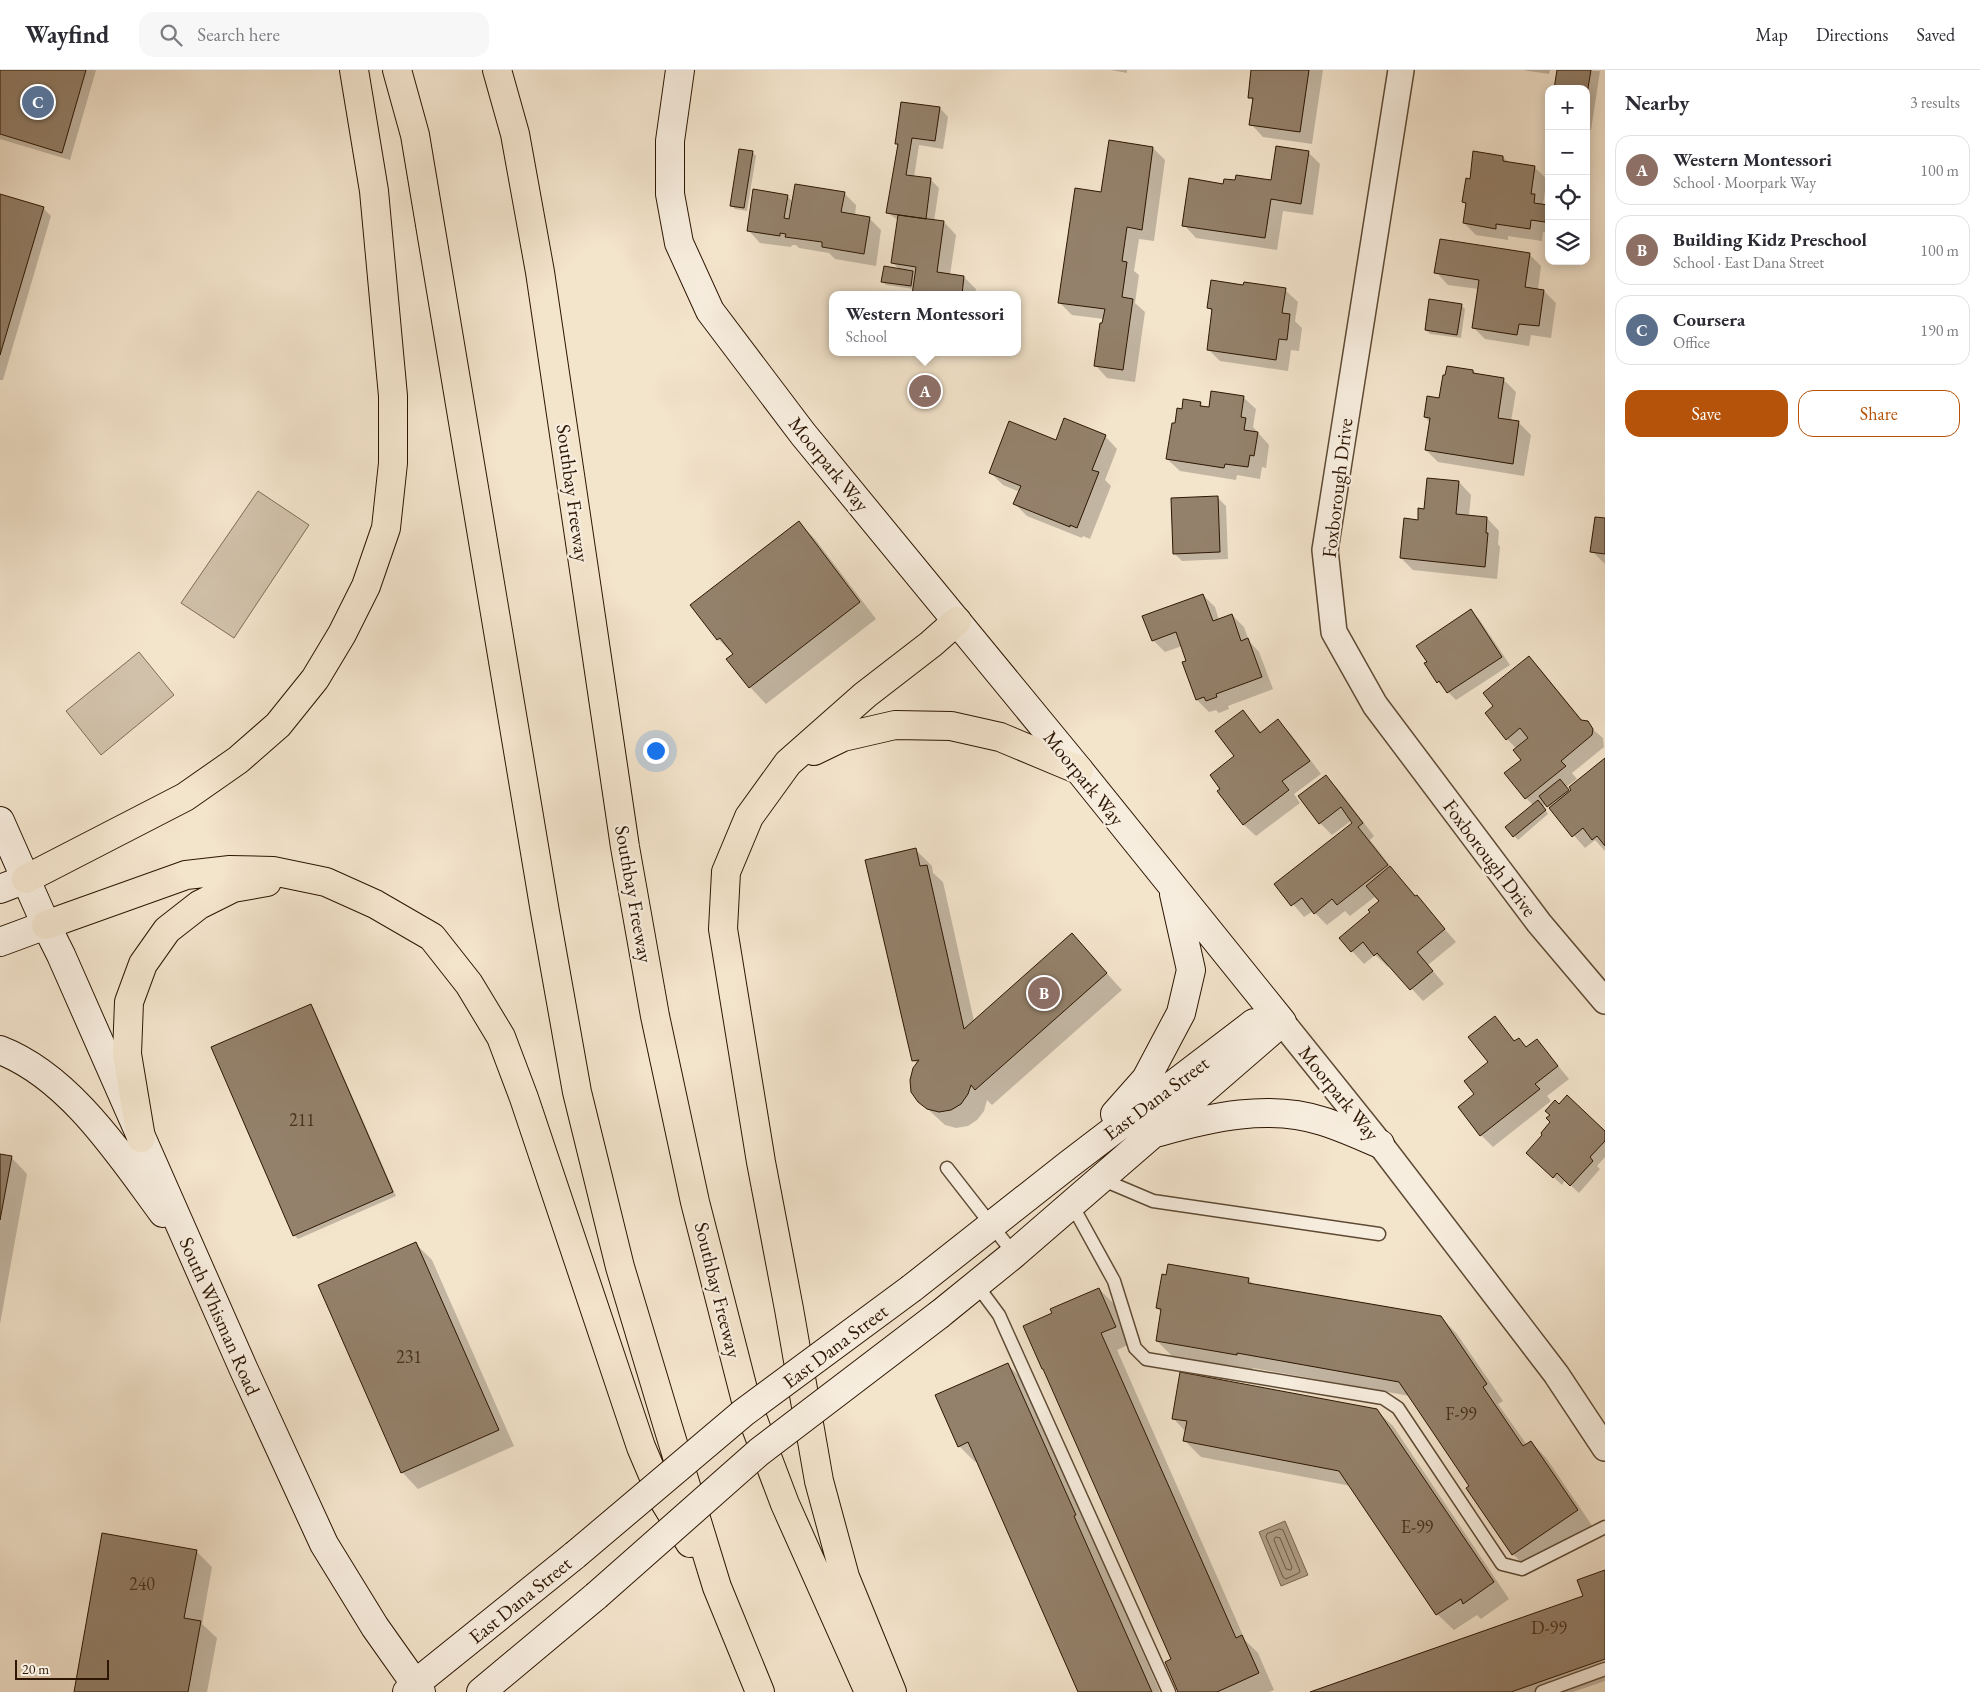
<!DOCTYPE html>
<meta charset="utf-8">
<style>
:root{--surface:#fff;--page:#f7f7f7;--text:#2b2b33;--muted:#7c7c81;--line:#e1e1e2;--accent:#b45309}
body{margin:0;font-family:"EB Garamond",serif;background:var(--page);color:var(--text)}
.controls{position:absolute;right:15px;top:15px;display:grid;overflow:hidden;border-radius:10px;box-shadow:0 2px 12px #0003}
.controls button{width:45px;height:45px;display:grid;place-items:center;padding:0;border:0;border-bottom:1px solid var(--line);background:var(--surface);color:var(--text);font:25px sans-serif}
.scale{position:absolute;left:15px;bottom:12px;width:94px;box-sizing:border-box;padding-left:5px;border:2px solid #2d1602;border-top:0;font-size:14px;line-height:18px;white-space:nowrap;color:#2d1602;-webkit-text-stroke:4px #f7edde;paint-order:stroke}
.you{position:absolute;left:655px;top:680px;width:18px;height:18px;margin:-12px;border:4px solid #fff;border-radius:50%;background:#1a73e8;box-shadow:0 0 0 8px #1a73e833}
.badge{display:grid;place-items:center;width:32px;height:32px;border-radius:50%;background:var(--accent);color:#fff;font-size:16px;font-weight:700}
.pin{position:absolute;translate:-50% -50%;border:2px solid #fff;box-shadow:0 1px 5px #0006}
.popup{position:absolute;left:829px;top:221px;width:192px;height:65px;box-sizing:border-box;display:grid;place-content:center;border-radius:10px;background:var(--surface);filter:drop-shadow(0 1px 4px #0005);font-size:16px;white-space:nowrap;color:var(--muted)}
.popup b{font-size:19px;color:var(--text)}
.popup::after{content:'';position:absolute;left:50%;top:100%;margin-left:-10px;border:10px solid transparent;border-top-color:var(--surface)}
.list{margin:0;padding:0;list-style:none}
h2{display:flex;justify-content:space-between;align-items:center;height:65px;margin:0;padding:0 20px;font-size:21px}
h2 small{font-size:16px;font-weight:400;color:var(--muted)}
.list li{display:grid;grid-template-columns:32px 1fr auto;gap:15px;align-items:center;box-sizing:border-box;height:70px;margin:0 10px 10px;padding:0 10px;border:1px solid var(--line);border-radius:15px}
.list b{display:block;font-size:19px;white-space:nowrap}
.list p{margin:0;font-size:16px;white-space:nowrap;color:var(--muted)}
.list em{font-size:16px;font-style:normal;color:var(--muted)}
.actions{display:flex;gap:10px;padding:15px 20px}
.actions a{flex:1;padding:11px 0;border:1px solid var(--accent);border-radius:15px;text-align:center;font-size:18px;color:var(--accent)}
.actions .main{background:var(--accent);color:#fff}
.icon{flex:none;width:28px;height:28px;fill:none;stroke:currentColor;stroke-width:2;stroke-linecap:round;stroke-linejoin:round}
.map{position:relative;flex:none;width:1605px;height:1622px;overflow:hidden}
header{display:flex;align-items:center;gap:30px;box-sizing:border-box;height:70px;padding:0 25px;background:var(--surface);border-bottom:1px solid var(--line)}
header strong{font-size:24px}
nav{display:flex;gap:28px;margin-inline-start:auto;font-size:18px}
.search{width:350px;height:45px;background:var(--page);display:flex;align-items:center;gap:12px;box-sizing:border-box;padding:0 18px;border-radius:15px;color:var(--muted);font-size:19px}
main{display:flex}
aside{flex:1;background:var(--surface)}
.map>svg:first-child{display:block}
.green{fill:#d1c1aa;stroke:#7f6c56}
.water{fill:#b09e87;stroke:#7c6852}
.shadow{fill:#0003}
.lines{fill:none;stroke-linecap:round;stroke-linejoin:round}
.shore{stroke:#6e5a44;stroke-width:1}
.building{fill:#94816b;stroke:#2d1602}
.lane-casing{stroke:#5e4a34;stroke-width:15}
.street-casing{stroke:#5e4a34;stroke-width:28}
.secondary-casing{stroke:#2d1602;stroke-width:30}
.highway-casing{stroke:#2d1602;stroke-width:30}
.lane{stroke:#f7edde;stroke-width:12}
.street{stroke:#f7edde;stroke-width:25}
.secondary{stroke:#f7edde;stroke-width:28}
.highway{stroke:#f3e4cc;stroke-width:28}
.secondary-bridge-casing{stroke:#2d1602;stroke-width:30;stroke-linecap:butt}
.secondary-bridge{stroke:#f7edde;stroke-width:28}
.labels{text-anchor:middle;stroke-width:4.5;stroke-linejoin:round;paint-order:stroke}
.number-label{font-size:18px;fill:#47311c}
.street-label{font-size:20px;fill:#2d1602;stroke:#f7edde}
</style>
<header>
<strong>Wayfind</strong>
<div class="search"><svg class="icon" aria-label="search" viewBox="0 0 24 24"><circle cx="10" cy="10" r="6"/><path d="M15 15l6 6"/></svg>Search here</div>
<nav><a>Map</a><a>Directions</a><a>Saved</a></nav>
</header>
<main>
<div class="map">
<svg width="1605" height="1622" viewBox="0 0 1605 1622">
<rect width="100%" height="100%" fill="#f3e4cc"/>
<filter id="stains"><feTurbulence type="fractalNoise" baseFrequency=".004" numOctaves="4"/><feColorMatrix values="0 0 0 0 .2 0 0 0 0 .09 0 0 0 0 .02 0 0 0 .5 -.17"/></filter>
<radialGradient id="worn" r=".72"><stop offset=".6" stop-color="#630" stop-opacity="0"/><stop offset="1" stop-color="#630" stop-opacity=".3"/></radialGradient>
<path class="green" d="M258,421L309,455L234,568L181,533Z
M139,582L174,625L101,685L66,641Z"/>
<path class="water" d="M1285,1451L1308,1505L1281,1516L1259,1462Z"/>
<path class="shadow" d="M0,0H96L70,90L0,69Z
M1111,0H1127V3Z
M1253,0H1323L1312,74L1263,67L1251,54L1254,32L1249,27Z
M1523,0H1550L1549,4Z
M1558,0L1600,1L1591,60L1586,59V19Z
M940,38L948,47L943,79L919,75L914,107L931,110L939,118L934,151L944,152L956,165L950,205L964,207L976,219L975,225H914V219L886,215L882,211L900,200L893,193L899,151L888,143L899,76L896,73Z
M1110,71L1153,78L1165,90L1154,171L1139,169L1134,201L1139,205L1135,233L1145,242L1135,312L1107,308L1095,295L1104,249L1072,245L1059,232L1102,124Z
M752,82L756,86L747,141L735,139L731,135Z
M1308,82L1320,94L1313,145L1283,141L1277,180L1196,168L1184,155L1224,115L1273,111Z
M1503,87L1509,93L1534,97L1547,109L1543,134L1549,138V163L1543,162L1542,171L1508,166V170L1476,165L1464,153L1467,135L1463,132L1471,110Z
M844,123L856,135L855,146L869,148L881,160L876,196L835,189L829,183L799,178L796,175H792L791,177L760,173L748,160L787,126L793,132Z
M0,125L43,138L51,146L3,310H0Z
M1529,184L1541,196L1538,220L1544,221L1556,233L1551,268L1531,265L1529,276L1485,269L1473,257L1479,219L1448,215L1436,202Z
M1285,220L1298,232L1295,251L1302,258L1299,281L1291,280L1288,301L1220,291L1208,279L1213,242L1208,237Z
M1461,235L1465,239L1461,268L1430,264L1426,260Z
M891,282H927L926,287Z
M1473,301L1477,305L1503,309L1516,322L1511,351L1518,352L1531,365L1524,406L1438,392L1426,380L1430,353L1425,347L1440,329Z
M1243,327L1256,339L1253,357L1269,375L1266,398L1262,397L1260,409L1237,405L1236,410L1180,401L1167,389L1176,354L1183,340L1200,333L1205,338H1210Z
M1105,366L1117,379L1105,410L1111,416L1090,469L1083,466L1082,468L1027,446L1015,434L1020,422L1003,415L991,403L1056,371Z
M1428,409L1459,412L1471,425L1469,446L1487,448L1499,461L1498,474L1500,477L1497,509L1413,500L1401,488L1425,440Z
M1217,427L1226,436L1228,489L1182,491L1174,483Z
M1605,449V494L1592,481Z
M799,453L815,469L876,549L766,634L750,617L734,585L718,569Z
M1203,525L1215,537L1219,550L1232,545L1244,557L1249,571L1259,582L1273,619L1228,636L1229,639L1219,643L1216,640L1209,642L1197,630L1184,593L1188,591L1182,576L1165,582L1153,570Z
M1471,541L1479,549L1510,595L1456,630L1438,612Z
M1529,587L1541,600L1583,651L1603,668L1604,677L1572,703L1577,709L1566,717L1571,722L1605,689V781L1595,770L1585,778L1546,734L1543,736L1548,744L1518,770L1507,757L1533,735L1526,728L1523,690L1517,679L1507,669L1495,636Z
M1243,642L1262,663L1278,651L1290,663L1321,704L1294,724L1300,733L1256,766L1243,754L1222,719L1236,687Z
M1326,706L1338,719L1374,766L1370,770L1395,802L1456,872L1428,895L1444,914L1423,931L1390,895L1388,897L1375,885L1364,894L1340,868L1372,842L1380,831L1376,826L1350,846L1345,841L1327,855L1313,841L1304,847L1276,814L1354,753L1352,750L1332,765L1320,753L1300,727Z
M916,780L932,796L933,803L943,812L974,951L1072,865L1122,920L992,1035L987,1030L984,1041L977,1050L968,1056L956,1058L945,1055L919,1031L917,994L913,990Z
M310,935L314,939L396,1126L298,1169L294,1165Z
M1495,948L1516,972L1527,978L1537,970L1569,1009L1547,1026L1551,1031L1493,1077L1481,1065L1476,1024L1490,992Z
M1552,1052L1605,1063V1087L1597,1096L1600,1099L1579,1123L1565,1110L1562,1115L1536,1091L1544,1065Z
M0,1085L11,1087L27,1104L0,1254Z
M416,1174L432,1190L514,1376L418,1419L402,1402Z
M1248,1209L1255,1216L1441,1247L1457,1264L1503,1331L1498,1334L1527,1375L1531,1372L1547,1389L1593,1457L1529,1500L1513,1484L1471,1416L1410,1326L1253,1298L1252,1301L1173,1287L1157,1271L1162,1243L1157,1238Z
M1099,1219L1115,1235L1132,1273L1117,1280L1245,1570L1258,1583L1274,1620L1269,1622H1180L1173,1590L1053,1244Z
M1008,1295L1024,1311L1160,1622H1079L978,1391L975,1392L959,1376Z
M1376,1340L1393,1356L1509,1529L1481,1549L1477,1545L1454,1560L1437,1544L1351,1416L1201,1387L1185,1371L1186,1362L1173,1348Z
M196,1481L212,1497L202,1554L217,1568L207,1622H75Z
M1605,1501V1611L1573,1622H1313L1585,1527Z"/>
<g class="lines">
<path class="shore" d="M1280,1459L1283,1460L1300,1501L1299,1503L1286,1509L1283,1507L1266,1467L1267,1464Z
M1276,1467L1280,1468L1292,1497L1291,1500L1286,1499L1274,1470Z"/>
</g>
<path class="building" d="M0,0H86L62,83L0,64Z
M1251,0H1309L1300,62L1249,55L1253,28H1248Z
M1557,0H1591L1586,30V19H1554Z
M901,32L940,37L935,71L912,68L906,105L931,108L926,149L886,143L898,74H895Z
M1109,70L1153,77L1142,160L1127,157L1122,191L1127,192L1122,227L1133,229L1123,300L1094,296L1100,253H1102L1105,239L1058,233L1075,118L1101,122Z
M1276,76L1309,81L1301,134L1271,129L1265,168L1182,156L1189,108L1223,114L1224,109L1235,110L1236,105L1271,110Z
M739,79L753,81L744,138L730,136Z
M1473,81L1503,86V91L1535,96L1531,124H1535L1534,133L1548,135L1545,152L1531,150L1530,159L1496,154V159L1463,153L1466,133L1462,132L1466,108L1470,109Z
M795,114L845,122L841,142L870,147L864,184L822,177V172L785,167L786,164L780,163V166L747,161L753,119L788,125L784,148L789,149Z
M0,124L44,137L0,285Z
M898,145L944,151L937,202L964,206L962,225H894L895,222L912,225L916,197L891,193Z
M1440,169L1530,183L1525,217L1544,220L1539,256L1519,254L1517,265L1472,258L1479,210L1434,203Z
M884,196L913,201L911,216L881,212Z
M1211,210L1243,215L1244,212L1286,218L1282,243L1290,244L1287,270L1279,269L1276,290L1207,280L1212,239L1207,238Z
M1429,229L1462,234L1457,265L1425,260Z
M1447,296L1473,300V303L1504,308L1498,348L1519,351L1513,394L1425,380L1430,348L1424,347L1427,326L1439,328L1443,305H1445Z
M1211,321L1244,326L1241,347L1246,348L1244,360L1258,362L1254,386L1250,385L1248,397L1225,394L1224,398L1166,389L1172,353H1175L1177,338L1182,339L1183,329L1201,332L1200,336L1209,337Z
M1064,348L1106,365L1092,400L1099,402L1077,458L1070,455V457L1013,434L1021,416L989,403L1009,351L1056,370Z
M1427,408L1459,411L1456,444L1487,447L1486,463H1488L1485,497L1400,488L1404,448L1418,450V438L1424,439Z
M1218,426L1220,482L1173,484L1171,428Z
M1595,447L1605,448V484L1590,482Z
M799,451L860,532L749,618L726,589L733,584L720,568L717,570L690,535Z
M1203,524L1213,551L1232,544L1241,571L1248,568L1262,607L1216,624L1217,627L1206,631L1204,627L1196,630L1182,592L1186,591L1176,562L1152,571L1142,546Z
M1471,539L1502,587L1447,623L1439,611L1437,613L1424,593L1427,592L1416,576Z
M1529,586L1581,650L1588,651L1593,659L1592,665L1561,691L1566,696L1525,729L1504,703L1521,690L1513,680L1528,668L1520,658L1506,670L1485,643L1493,636L1483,623Z
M1243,640L1260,663L1278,649L1310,691L1282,711L1289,720L1243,755L1217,721L1220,719L1210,705L1234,686L1215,661Z
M1605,688V776L1597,766L1592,770L1583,758L1572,767L1549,738L1571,720L1569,717Z
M1326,705L1363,753L1358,757L1388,795L1337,835L1332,829L1314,844L1302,828L1291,836L1274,814L1352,753L1341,737L1319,754L1298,726Z
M1560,709L1569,720L1547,737L1539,726Z
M1538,730L1546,740L1513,767L1505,757Z
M916,778L920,796L927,795L964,959L1072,863L1107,903L975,1020L971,1015L968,1024L961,1034L951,1040L939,1042L927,1039L918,1032L911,1022L910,1010L913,998L919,990L912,991L865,790Z
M1390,796L1415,826L1417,825L1445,859L1417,882L1433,901L1410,920L1377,883L1374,886L1363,872L1351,882L1339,868L1370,842L1368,840L1379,831L1366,816Z
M311,934L393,1122L293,1166L211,977Z
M1495,946L1514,971L1519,968L1526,977L1537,969L1558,996L1535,1014L1540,1019L1480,1066L1458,1037L1474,1024L1464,1011L1488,992L1468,967Z
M1567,1025L1605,1061V1071L1590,1087L1593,1091L1570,1116L1557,1103L1553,1108L1526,1083L1542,1065L1541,1063L1550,1052L1546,1048L1550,1045L1545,1041L1555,1030L1559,1034Z
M0,1084L12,1086L0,1150Z
M416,1172L499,1360L401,1403L318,1215Z
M1168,1194L1249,1208L1248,1213L1441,1246L1487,1314L1483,1317L1523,1376L1531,1371L1578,1440L1512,1485L1466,1418L1469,1416L1399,1312L1237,1283V1285L1156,1271L1161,1239L1156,1238L1162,1204L1166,1205Z
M1099,1218L1116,1257L1101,1263L1236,1568L1242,1565L1259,1603L1217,1622H1178L1165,1592L1171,1589L1043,1299H1042L1023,1256L1052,1243L1050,1239Z
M1008,1293L1076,1445L1074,1446L1152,1622H1078L968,1372L958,1377L935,1325Z
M1180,1302L1377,1339L1494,1512L1463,1534L1461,1529L1436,1545L1339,1401L1183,1371L1187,1351L1172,1349Z
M102,1463L197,1480L184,1548L201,1551L188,1622H74Z
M1605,1500V1589L1511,1622H1310L1583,1526L1577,1510Z"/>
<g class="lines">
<g class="lane-casing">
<path id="lane" d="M947,1098L1014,1184
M1101,1109L1153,1131L1379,1164
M1071,1133L1114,1211L1135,1278L1146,1289L1383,1328L1398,1338L1502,1494L1522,1499L1605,1457
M976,1214L999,1245L1169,1622
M1542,1622L1605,1599"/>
</g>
<g class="street-casing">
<path id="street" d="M1401,0L1325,480L1334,562L1375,635L1539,853L1605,931
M1282,952L1380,1074L1556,1304L1605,1378"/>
</g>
<g class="secondary-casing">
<path id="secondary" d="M680,0L670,71V124L679,173L710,241L803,364L1079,700L1282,952L1014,1184L940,1244
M0,751L46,855L61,885L244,1300L324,1474L375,1557L421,1622
M0,819L26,809
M0,872L46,855
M0,980C70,1007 120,1085 163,1143
M1115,1044L1146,1009L1181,943L1191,900L1174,824
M1159,1062C1211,1047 1269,1034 1322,1051C1342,1057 1361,1066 1380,1074
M912,1218L1068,1095L1254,953
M407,1622L415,1614L575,1485
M481,1622L596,1526"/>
</g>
<g class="highway-casing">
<path id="highway" d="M397,0L415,65L545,842L577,1022L620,1197L668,1357L717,1517L760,1622
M497,0L515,64L540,202L625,777L655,946L695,1132L746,1331L785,1434L869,1622
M814,681L843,667L895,655L951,656L1000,667L1079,700
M26,809L185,727L238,690L278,655L315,609L342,564L366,516L386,458L393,393V326L374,121L354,0
M46,855L186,805L230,800L273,801L326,812L375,834L432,867L469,914L501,967L524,1028L641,1377L664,1431L690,1473
M141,1068L127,984L129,932L143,894L167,860L199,835L233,818L267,812
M892,1622L845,1507L819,1411L789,1239L761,1092L723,859L726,802L749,747L788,693L865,625L931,574L957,551"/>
</g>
<use href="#lane" class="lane"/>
<use href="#street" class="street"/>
<use href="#secondary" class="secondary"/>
<use href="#highway" class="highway"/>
<g class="secondary-bridge-casing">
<path id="secondary-bridge" d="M575,1485L743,1343L912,1218
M596,1526L759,1382L940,1244"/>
</g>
<use href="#secondary-bridge" class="secondary-bridge"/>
</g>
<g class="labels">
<g class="number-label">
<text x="302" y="1056">211</text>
<text x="409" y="1293">231</text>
<text x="1461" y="1350">F-99</text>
<text x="1417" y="1463">E-99</text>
<text x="142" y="1520">240</text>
<text x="1549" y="1564">D-99</text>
</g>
<g class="street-label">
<text transform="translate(829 394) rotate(51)" y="7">Moorpark Way</text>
<text transform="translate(1337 418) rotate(-83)" y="7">Foxborough Drive</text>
<text transform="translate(573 423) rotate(82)" y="7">Southbay Freeway</text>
<text transform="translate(1084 708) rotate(51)" y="7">Moorpark Way</text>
<text transform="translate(1490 788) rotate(53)" y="7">Foxborough Drive</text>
<text transform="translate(634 824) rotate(80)" y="7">Southbay Freeway</text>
<text transform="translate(1339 1023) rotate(51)" y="7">Moorpark Way</text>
<text transform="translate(1156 1028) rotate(-37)" y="7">East Dana Street</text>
<text transform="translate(718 1220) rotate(76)" y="7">Southbay Freeway</text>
<text transform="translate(220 1246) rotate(66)" y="7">South Whisman Road</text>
<text transform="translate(835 1276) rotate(-37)" y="7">East Dana Street</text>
<text transform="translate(520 1530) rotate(-39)" y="7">East Dana Street</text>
</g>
</g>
<rect width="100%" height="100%" filter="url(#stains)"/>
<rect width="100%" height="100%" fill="url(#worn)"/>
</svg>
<div class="controls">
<button>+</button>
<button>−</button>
<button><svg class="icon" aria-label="locate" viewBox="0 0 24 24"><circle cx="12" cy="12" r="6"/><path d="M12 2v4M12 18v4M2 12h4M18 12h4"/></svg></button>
<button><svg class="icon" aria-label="layers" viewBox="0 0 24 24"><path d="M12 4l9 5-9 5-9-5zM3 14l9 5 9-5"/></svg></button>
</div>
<div class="scale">20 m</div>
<div class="you"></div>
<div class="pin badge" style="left:925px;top:321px;background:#8d6e63">A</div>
<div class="popup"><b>Western Montessori</b>School</div>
<div class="pin badge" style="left:1044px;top:923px;background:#8d6e63">B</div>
<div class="pin badge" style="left:38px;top:32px;background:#5c6f8a">C</div>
</div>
<aside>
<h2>Nearby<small>3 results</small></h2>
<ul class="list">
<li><span class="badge" style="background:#8d6e63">A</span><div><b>Western Montessori</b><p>School · Moorpark Way</p></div><em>100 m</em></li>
<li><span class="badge" style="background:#8d6e63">B</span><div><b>Building Kidz Preschool</b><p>School · East Dana Street</p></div><em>100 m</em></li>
<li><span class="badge" style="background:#5c6f8a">C</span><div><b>Coursera</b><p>Office</p></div><em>190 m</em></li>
</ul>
<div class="actions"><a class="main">Save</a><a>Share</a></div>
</aside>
</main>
